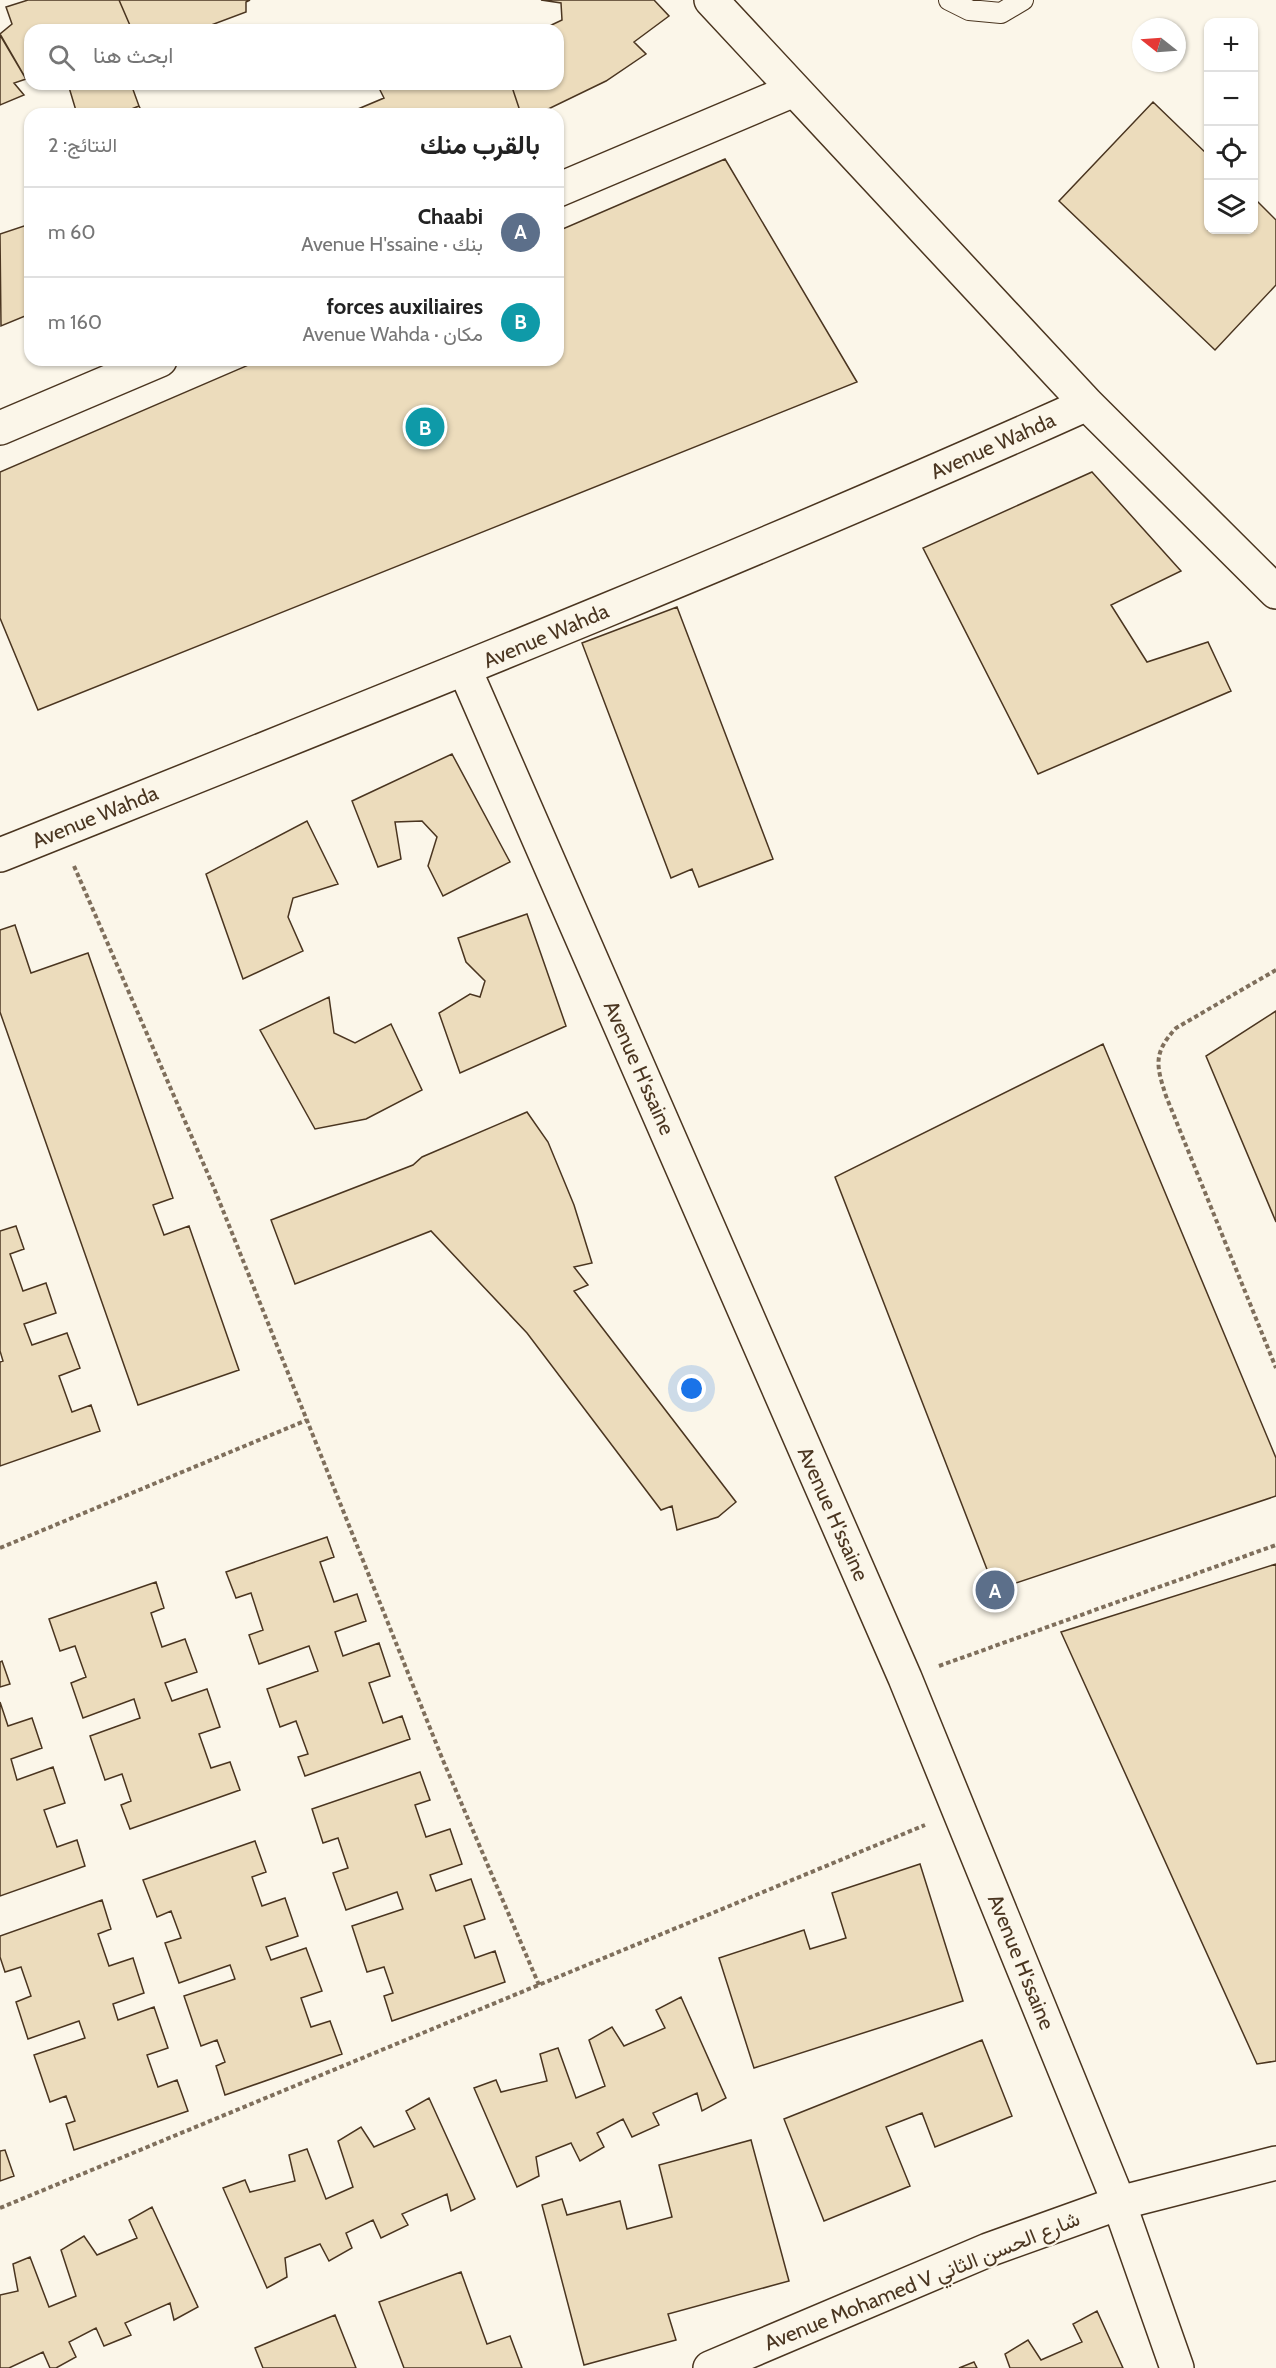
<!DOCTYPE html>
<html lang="ar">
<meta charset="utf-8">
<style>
:root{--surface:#fff;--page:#f6f6f6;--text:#222;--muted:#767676;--line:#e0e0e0;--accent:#c62828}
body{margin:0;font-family:Cabin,Vazirmatn,sans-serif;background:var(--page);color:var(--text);direction:rtl}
.controls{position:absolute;right:18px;top:18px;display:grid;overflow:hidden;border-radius:12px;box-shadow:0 2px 4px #0004}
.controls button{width:54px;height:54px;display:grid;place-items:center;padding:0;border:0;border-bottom:2px solid var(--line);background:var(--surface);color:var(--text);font:30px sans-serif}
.compass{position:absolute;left:1132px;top:18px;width:54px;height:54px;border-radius:50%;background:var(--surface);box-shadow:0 2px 4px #0004;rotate:287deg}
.you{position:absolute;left:692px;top:1389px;width:21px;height:21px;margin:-15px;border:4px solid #fff;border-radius:50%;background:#1a73e8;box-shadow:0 0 0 9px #1a73e833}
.badge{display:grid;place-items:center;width:39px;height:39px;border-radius:50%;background:var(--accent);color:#fff;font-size:20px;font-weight:700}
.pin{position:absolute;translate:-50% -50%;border:3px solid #fff;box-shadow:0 2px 6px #0006}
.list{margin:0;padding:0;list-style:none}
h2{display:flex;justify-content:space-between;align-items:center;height:78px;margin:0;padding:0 24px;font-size:26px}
h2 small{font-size:20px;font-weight:400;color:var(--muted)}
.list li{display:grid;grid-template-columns:39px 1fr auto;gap:18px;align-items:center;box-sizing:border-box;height:90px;padding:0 24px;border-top:2px solid var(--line)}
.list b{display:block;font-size:22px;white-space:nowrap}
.list p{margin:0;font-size:20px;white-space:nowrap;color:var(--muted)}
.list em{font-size:20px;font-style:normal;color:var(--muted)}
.icon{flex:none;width:33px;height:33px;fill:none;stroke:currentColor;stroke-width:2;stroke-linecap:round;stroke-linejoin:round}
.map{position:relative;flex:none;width:1276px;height:2368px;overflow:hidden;direction:ltr}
.search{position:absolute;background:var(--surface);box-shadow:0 2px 4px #0004;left:24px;top:24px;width:540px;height:66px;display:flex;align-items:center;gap:15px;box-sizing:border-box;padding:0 21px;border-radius:18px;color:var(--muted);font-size:22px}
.panel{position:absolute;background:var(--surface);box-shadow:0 2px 4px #0004;left:24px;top:108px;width:540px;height:258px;border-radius:18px;direction:rtl}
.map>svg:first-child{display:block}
.building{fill:#ecdcbc;stroke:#4a3520;stroke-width:1.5}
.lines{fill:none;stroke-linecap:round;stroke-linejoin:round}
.service-casing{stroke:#4a3520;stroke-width:22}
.minor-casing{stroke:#4a3520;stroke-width:36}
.tertiary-casing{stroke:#4a3520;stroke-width:36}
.path{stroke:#7f6f5c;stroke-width:4;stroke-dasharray:4.5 3;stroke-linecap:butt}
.service{stroke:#fbf6e9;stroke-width:20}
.minor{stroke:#fbf6e9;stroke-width:33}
.tertiary{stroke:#fbf6e9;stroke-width:33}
.labels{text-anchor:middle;stroke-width:4.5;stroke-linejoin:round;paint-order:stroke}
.street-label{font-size:21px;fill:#4a3520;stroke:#fbf6e9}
</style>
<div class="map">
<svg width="1276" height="2368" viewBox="0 0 1276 2368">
<rect width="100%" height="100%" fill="#fbf6e9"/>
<path class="building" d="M28,0H119L132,30H30V77L26,79L0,34L12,24L6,7Z
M119,0H250L246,2V12L198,30H132Z
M541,0H654L669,16L634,42L646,54L606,81L538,114H521L511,84H558V30H541L562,20L561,3Z
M0,35L26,79L14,83L24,95L0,105Z
M68,84H131L139,106L119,114H77Z
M377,84H511L521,114H346L384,98Z
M1153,102L1208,155V230H1254V198L1276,220V285L1215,350L1059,201Z
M139,106L143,114H119Z
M725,159L857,382L38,710L0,618V472L260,360H558V231Z
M30,224V314L1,326L0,234Z
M1092,472L1181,571L1111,605L1147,662L1208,642L1231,691L1038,774L923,548Z
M677,607L773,859L699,887L692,869L671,878L582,643Z
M452,754L510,862L443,896L428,866L437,837L422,821L395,822L401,859L378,867L352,801Z
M307,821L338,884L293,898L288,917L303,951L243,979L206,874Z
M527,914L566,1026L460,1073L439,1013L470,994L480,997L485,981L466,962L458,938Z
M15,925L31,973L88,953L173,1198L153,1205L164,1235L189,1226L239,1370L138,1405L0,1012V930Z
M329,997L334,1033L355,1043L391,1024L422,1090L366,1119L315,1129L260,1030Z
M1276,1011V1222L1206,1056Z
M1103,1044L1276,1458V1496L995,1590L835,1177Z
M527,1112L548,1142L574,1205L592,1263L574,1267L588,1285L574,1291L736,1502L718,1517L677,1530L672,1506L661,1510L527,1333L431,1231L295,1284L271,1220L413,1165L422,1157Z
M16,1226L24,1249L10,1254L23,1291L46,1283L56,1313L24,1324L32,1345L67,1333L80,1368L59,1376L72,1412L91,1405L100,1431L0,1466V1362L3,1361L0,1351V1231Z
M327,1537L334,1557L320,1562L334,1602L357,1594L366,1621L335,1632L343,1656L379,1643L390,1676L369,1683L383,1723L402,1716L410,1739L305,1776L298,1757L308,1754L296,1721L280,1727L267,1689L318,1671L309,1646L259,1664L249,1635L263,1630L251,1593L236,1598L226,1572Z
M1276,1564V2061L1257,2064L1061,1632Z
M156,1582L164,1608L151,1613L162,1647L185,1639L197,1672L165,1683L172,1701L207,1689L220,1727L199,1734L211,1768L230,1762L240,1790L130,1829L121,1805L131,1801L122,1774L105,1780L90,1736L140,1718L134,1699L83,1718L71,1683L86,1677L75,1646L60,1651L49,1619Z
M2,1661L10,1684L0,1687V1662Z
M0,1702L8,1726L32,1718L42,1748L11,1759L17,1780L53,1767L65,1803L44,1810L57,1847L77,1840L85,1866L0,1896Z
M420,1772L430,1800L415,1805L426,1837L450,1829L462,1864L430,1875L436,1891L471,1879L485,1919L464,1926L475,1958L495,1951L505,1982L392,2021L384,1996L393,1993L384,1967L367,1972L352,1926L403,1909L397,1892L346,1910L333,1873L348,1868L338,1838L323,1843L312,1809Z
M255,1841L266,1872L252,1877L262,1906L285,1898L298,1936L266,1947L271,1960L306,1948L322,1991L301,1998L311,2027L330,2021L342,2054L225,2095L216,2066L225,2062L217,2040L201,2046L184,1996L235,1979L230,1965L179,1983L165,1943L181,1938L171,1911L157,1917L143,1880Z
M920,1864L963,2001L754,2068L719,1958L804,1930L810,1949L846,1938L832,1893Z
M102,1900L111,1929L98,1934L109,1966L133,1958L144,1993L113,2004L118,2020L154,2007L168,2048L147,2055L158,2087L177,2080L188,2111L74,2150L66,2124L75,2121L66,2096L50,2102L34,2055L85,2038L79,2021L28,2039L16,2002L31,1996L21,1967L5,1972L0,1957V1936Z
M681,1997L726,2098L702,2111L697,2093L653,2113L659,2125L632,2137L623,2119L597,2133L604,2147L580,2161L571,2143L536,2157L539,2176L517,2187L474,2088L496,2080L501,2092L547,2081L540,2054L558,2048L576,2098L605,2086L589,2040L612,2027L624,2046L665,2028L656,2010Z
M982,2040L1012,2116L935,2147L922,2113L886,2127L910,2186L824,2221L784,2119Z
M429,2098L475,2199L451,2211L447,2194L402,2214L408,2225L381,2238L373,2220L346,2233L352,2248L329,2261L320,2244L285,2258L287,2277L267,2288L223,2188L245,2180L250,2192L295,2181L289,2155L307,2149L326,2199L353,2187L338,2141L361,2127L374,2147L415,2129L406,2111Z
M751,2140L789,2281L668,2314L676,2340L584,2365L542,2205L562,2199L567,2215L620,2201L627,2229L672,2217L659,2165Z
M5,2150L14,2176L0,2181V2151Z
M152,2207L198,2307L174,2320L170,2303L125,2323L131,2335L104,2346L96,2328L69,2342L76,2357L56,2368H50L43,2352L9,2368H0V2295L18,2291L13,2264L30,2257L49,2307L76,2296L61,2250L84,2236L97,2255L137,2238L129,2220Z
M461,2272L487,2344L510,2336L522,2368H404L379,2302Z
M1097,2311L1123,2368H1010L1005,2354L1028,2340L1041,2360L1082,2342L1073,2324Z
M335,2315L356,2368H263L255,2348Z
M974,2362L977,2368H959Z"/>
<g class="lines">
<g class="service-casing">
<path id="service" d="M949,0L969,10L1001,13L1023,0"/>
</g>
<g class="minor-casing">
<path id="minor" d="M711,0L1087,404L1276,592
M558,190L794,90
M0,428L160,360
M465,670L905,1678L1119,2203L1276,2163
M0,855C364,709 729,565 1087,404"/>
</g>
<g class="tertiary-casing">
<path id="tertiary" d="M710,2368L988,2250L1119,2203L1177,2368"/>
</g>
<path class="path" d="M74,866L214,1188L442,1758L539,1985
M1276,970L1176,1028C1153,1053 1156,1065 1166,1096L1276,1368
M0,1548L307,1420
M939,1666L1276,1545
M0,2208L925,1825"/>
<use href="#service" class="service"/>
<use href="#minor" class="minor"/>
<use href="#tertiary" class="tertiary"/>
</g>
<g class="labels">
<g class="street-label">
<text transform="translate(993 446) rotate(-24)" y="7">Avenue Wahda</text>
<text transform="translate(546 636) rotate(-23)" y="7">Avenue Wahda</text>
<text transform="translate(95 817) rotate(-22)" y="7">Avenue Wahda</text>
<text transform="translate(639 1068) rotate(66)" y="7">Avenue H'ssaine</text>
<text transform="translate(833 1514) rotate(66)" y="7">Avenue H'ssaine</text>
<text transform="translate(1021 1962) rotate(68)" y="7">Avenue H'ssaine</text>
<text transform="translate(922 2281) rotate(-22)" y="7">Avenue Mohamed V شارع الحسن الثاني</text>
</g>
</g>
</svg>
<div class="controls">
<button>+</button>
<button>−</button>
<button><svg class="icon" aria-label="locate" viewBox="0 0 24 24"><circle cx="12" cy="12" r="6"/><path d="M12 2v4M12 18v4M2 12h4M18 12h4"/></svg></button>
<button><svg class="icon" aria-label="layers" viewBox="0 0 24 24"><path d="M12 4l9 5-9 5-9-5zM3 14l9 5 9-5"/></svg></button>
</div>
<svg class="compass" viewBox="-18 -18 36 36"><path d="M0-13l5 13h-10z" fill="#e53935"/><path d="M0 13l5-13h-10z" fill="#767676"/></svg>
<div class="you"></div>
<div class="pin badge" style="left:995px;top:1590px;background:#5c6f8a">A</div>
<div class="pin badge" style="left:425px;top:427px;background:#0f9aa8">B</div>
<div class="search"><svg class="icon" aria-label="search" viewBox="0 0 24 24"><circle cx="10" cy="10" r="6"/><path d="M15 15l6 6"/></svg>ابحث هنا</div>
<section class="panel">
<h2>بالقرب منك<small>النتائج: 2</small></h2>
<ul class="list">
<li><span class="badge" style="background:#5c6f8a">A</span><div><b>Chaabi</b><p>بنك · Avenue H'ssaine</p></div><em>60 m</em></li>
<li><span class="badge" style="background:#0f9aa8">B</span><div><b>forces auxiliaires</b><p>مكان · Avenue Wahda</p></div><em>160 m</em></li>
</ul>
</section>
</div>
